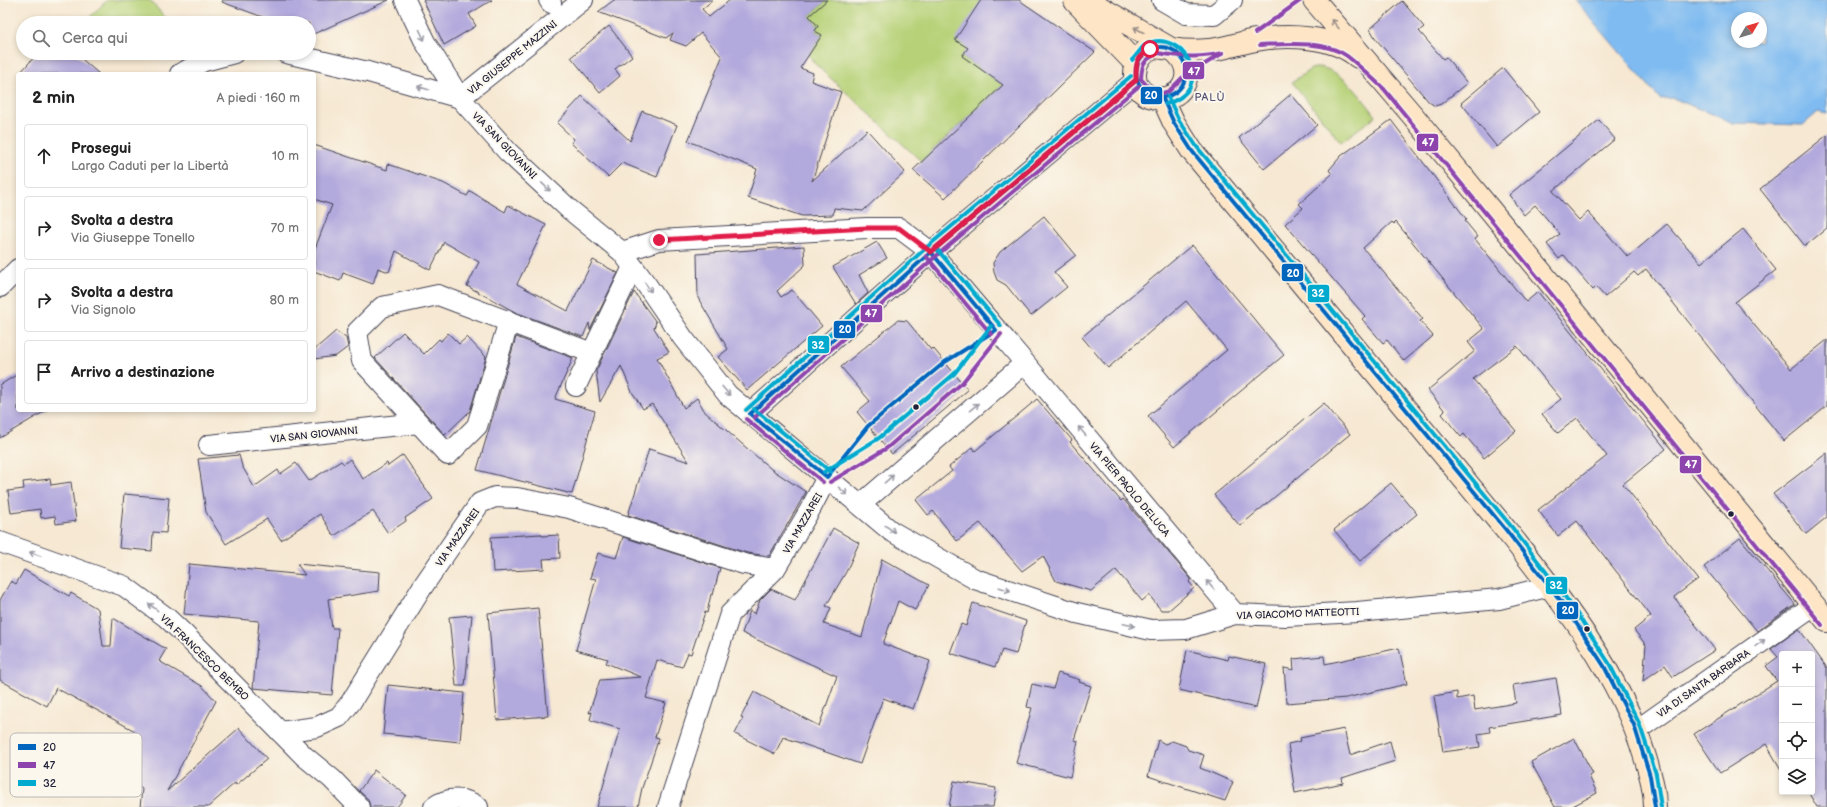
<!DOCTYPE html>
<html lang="it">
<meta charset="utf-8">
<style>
:root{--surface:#fff;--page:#f2f2f2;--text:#222;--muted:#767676;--line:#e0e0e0}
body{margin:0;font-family:"Balsamiq Sans",sans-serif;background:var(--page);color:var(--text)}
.controls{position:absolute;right:12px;bottom:12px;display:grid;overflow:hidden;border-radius:4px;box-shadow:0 2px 6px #0003}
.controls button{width:36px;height:36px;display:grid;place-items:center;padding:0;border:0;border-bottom:1px solid var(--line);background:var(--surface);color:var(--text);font:20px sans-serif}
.compass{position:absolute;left:1731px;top:12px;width:36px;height:36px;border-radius:50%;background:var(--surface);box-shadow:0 2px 6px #0003;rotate:52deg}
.stop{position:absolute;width:12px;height:12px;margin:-9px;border:3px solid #e11d48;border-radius:50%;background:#fff}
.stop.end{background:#e11d48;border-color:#fff;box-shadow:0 1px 4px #0008}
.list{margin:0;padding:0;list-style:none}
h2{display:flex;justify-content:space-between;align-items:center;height:52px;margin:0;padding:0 16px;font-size:17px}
h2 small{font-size:13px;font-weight:400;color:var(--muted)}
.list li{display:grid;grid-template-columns:26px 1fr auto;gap:12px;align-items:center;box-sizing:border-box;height:64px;margin:0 8px 8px;padding:0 8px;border:1px solid var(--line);border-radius:4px}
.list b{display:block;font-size:15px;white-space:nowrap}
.list p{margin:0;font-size:13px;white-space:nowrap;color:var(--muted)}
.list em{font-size:13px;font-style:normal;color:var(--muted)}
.icon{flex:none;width:22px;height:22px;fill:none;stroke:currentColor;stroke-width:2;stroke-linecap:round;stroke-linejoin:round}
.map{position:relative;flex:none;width:1827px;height:807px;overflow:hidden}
.search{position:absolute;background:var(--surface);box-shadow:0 2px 6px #0003;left:16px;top:16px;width:300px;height:44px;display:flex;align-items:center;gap:10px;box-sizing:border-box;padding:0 14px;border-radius:22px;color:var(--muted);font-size:15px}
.panel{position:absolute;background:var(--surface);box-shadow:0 2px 6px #0003;left:16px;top:72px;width:300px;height:340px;border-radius:4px}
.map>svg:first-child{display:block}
.green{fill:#b6d177;stroke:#6c7a59}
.water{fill:#7fbbf1;stroke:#506e96;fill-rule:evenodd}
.building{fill:#b2a9dd}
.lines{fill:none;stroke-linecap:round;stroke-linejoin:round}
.street-casing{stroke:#424052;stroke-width:22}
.secondary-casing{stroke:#424052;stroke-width:24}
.street{stroke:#fff;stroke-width:20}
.secondary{stroke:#fde5c5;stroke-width:22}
.bus-1-casing{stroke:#fbf7ec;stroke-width:7}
.bus-2-casing{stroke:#fbf7ec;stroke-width:7}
.bus-3-casing{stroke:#fbf7ec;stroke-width:7}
.bus-1{stroke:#0065bd;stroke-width:4}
.bus-2{stroke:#8e44ad;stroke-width:4}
.bus-3{stroke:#00a9ce;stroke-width:4}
.oneway{stroke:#9a8d87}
.oneway2{stroke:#9c9ca7}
.route{stroke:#e11d48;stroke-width:5}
.bus-dot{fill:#22223b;stroke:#fbf7ec;stroke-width:1.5}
.labels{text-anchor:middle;stroke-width:4;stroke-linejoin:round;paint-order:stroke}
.street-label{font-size:10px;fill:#22223b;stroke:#fbf7ec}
.neighbourhood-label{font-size:11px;letter-spacing:1px;fill:#545174;stroke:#fbf7ec}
.key{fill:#fbf7ec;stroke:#bab7b7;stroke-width:1}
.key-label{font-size:11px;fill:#22223b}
.line-badge{stroke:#fbf7ec;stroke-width:1.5}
.badge-label{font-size:11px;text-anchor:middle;font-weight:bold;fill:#fff}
</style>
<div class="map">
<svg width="1827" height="807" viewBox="0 0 1827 807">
<rect width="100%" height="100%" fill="#fbf7ec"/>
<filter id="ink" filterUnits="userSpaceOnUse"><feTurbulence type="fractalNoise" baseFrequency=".025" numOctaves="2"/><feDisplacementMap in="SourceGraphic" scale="8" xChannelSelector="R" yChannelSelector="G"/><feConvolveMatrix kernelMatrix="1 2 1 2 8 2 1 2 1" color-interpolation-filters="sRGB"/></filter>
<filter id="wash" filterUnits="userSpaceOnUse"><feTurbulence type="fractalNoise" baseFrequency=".012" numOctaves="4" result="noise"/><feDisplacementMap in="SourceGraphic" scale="16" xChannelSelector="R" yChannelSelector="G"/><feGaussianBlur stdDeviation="0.9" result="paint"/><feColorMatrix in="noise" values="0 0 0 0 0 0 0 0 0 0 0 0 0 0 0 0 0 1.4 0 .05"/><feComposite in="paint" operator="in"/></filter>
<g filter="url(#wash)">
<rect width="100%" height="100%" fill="#f6e8d2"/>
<path class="green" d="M107,0H150L170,23H87L86,21Z
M827,0H982L968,48L962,56L1003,85L921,161L813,62L809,54L822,35L815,31L818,26L809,16Z
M1319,67C1344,71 1361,97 1376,116L1341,142L1292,82L1311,69Z"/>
<path class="water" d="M1575,0H1827V114L1818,112L1803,125L1733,123L1673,98L1660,99ZM1737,18H1761V42H1737Z"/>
<g id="blocks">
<path class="building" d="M223,0H389L309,36V23H279L222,2Z
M423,0H492L469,14L476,26L444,45Z
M614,0H713L702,9L709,17L730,0H827L809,16L818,26L815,31L822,35L800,68L813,73L811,81L841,92L812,181L867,130L905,172L863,211L834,208L833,215L802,216L748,198L757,169L688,141L722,57L701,33L686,46L670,40L673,33L666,38L598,12Z
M981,0H1019L1095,52L945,198L913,170L1003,85L962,56L968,48L955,40Z
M1402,1L1424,27L1419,31L1443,59L1446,57L1467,83L1441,104L1435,106L1429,102L1376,39L1370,29Z
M609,26L632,56L615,69L620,76L600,93L571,57Z
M38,53H75L99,74H19Z
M1503,68L1539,112L1497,147L1461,103Z
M1291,94L1317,125L1264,169L1239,138Z
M582,96L630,141L642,111L677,125L657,177L622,163L608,177L571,143L574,139L557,123Z
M1391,120L1467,220L1465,221L1478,237L1475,239L1526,302L1538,292L1666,449L1623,484L1698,579L1674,597L1715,650L1673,677L1665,665L1643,681L1646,645L1634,630L1651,616L1577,521L1558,536L1538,510L1607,456L1577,418L1558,433L1542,414L1561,399L1517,346L1473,379L1516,431L1484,458L1464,434L1461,437L1442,414L1445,411L1428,390L1475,351L1468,342L1484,329L1396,222L1394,224L1392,222L1363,248L1423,319L1420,321L1433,336L1404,361L1387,340L1383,343L1362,319L1365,316L1285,224L1303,208L1299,204L1332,174L1329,170L1341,156Z
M1599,120L1615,139L1553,191L1579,220L1588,212L1628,257L1667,224L1701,263L1743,229L1776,270L1735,302L1791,369L1827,340V406L1784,441L1646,269L1638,276L1634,272L1605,297L1596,287L1593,290L1564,255L1559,259L1547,244L1560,234L1535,205L1524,215L1509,195Z
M1827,135V228L1805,246L1760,189Z
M314,145L387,170L388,164L443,183L467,196L470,191L505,212L508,205L546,225L517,284L568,311L593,260L618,273L590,330L589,323L583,337L515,312L467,286L479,262L444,242L430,270L396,251L389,272L378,268L373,284L343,273L340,281L314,271V251L332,205L314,199Z
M1044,216L1076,255L1054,272L1067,287L1031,316L1006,285L997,280L994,272L993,263L1000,252Z
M877,242L887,258L859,275L868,293L856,304L833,267Z
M1192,245L1284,355L1174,447L1148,416L1227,350L1186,301L1108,368L1082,337Z
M804,246L805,265L777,291L781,297L792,290L822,326L747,390L718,357L728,349L698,298L697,254Z
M634,292L656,322L654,328L669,352L657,358L684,408L697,398L705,412L771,469L806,492L769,556L747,553L628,515L649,449L689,462L652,404L643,409L632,392L621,366L600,402L596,371Z
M898,320L907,321L931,350L933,348L968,390L892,454L857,412L870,401L841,367Z
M336,331L346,338L348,347L336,356L314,359V350Z
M403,332L424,354L439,339L441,341L448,333L459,344L467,337L486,357L470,411L445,435L375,358Z
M516,337L573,358L555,399L595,411L572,494L477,470Z
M18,374V410H47L0,438V385Z
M1037,399L1072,440L1070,442L1121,501L1123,499L1191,579L1189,582L1194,588L1169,610H1161L1149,595L1142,601L1116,570L1091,591L1056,581L1043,556L1022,571L980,523L957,541L933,511L928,515L916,500L952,471L949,467L973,447L975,451Z
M1324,403L1350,434L1240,526L1214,495Z
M1827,453V517L1806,534L1773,494Z
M239,455L242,466L254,487L278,470L280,474L296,463L309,481L341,461L344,464L350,459L363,479L387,463L388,466L403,455L433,499L405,518L406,521L388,533L373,511L334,536L320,514L281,540L267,519L226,544L206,512L198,459Z
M50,479L51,485L71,482L76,521L56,524L55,516L41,518L40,509L11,513L8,491L24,489L23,482Z
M1391,483L1417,514L1360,561L1334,530Z
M124,494L169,498L166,533L153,532L152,551L119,548Z
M833,528L859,543L846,572L826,606L831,608L824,624L862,637L882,559L929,585L915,610L898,601L883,644L930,661L913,709L883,698L860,764L783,737L775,754L735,734L743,718L741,717L754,692L819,726L837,676L742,633L750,611L755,614L760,600L771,589L795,600Z
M541,534L542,536L559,535L560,558L543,559L544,569L493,572L491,537Z
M623,537L720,568L713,595L711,594L707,613L705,612L691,654L688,653L682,667L657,660L646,698L666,703L655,737L659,738L642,788L638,807H597L620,729L590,720L592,712L589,713L600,680L641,677L606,663L608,659L576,650L596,579L590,578L598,553L616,558Z
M1740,538L1795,604L1757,631L1704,567Z
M189,564L305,575L297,564L380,572L379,591L328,599L332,628H338L332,695L253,688L259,621L184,614Z
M24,570L69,596L71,593L98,609L103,646H111L113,618L166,649L159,661L202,686L216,701L167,791L239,728L267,759L236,785L235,783L208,807H140L142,789L110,766L135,731L56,688L47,706L0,680V600L11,581L16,584Z
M973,603L1026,621L1016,654L1002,650L995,667L950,653L961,624L966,626Z
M538,608L548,716L497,720L488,613Z
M472,615L465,686H456L449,617Z
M1799,629L1827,668V807H1817L1808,792H1812V654H1782V771L1766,744L1720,773L1694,734L1777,681L1766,666L1778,657L1771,649Z
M1399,648L1407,684L1346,698L1287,703L1284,668L1294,670L1293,659L1324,656L1325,664Z
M1187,650L1228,660L1229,656L1266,664L1256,708L1179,690Z
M1058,673L1080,680L1079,682L1091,686L1074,740L1078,741L1070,777L1016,763L1032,708L1027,707L1032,684L1053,689Z
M1556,678L1562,715L1489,727L1490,732L1478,734L1480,747L1443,752L1434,696L1457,692V699L1473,696L1475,710L1516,703L1513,685Z
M388,685L464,693L460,742L383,734Z
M1344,729L1350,755L1390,741L1395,761L1342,778L1343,783L1295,793L1288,744L1301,741L1300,738Z
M1574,738L1593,774L1589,776L1597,793L1571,807H1555L1531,762Z
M1158,740L1165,744L1172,741L1186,746L1188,750L1204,755L1200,768L1233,782L1225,801L1148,776Z
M374,770L406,795L397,807H370L368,799L359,791Z
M954,781L996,788L993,807H949Z"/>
</g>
</g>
<g filter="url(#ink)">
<use href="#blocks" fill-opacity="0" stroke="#424052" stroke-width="1"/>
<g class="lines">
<g class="street-casing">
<path id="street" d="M405,0L425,42L460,98L508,152L569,209L622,252L646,284L683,338L728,395L891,531L975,579L1077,613L1151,630L1186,629L1235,614L1286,616L1357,612L1499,599L1550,586
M549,0L551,3
M1162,0L1186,14L1214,15L1232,0
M286,53L368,72L460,98
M180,74L204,61L234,53
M460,98L583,0
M622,252L659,240L867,228H899L931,252L1025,363L860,505
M0,287L18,269
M509,321L477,426L448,455L362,361L357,332L382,307L438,295L592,353
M1025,363L1235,614
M576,386L633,267
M750,414L931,252L1135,81
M209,445L419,423
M0,542L124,586L166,617L183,633L304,756L332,779L359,807
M1637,730L1814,605
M280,732L317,727L339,717L351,702L423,586L480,503L495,497L517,498L569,508L744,564L775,569L811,508L827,477
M434,807C447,797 465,797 478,807
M668,807L730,614L775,569"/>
</g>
<g class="secondary-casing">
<path id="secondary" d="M1087,0L1173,50C1201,71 1181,108 1149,96C1128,88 1132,55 1152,48C1159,46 1165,49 1172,49C1184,51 1197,51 1209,50C1225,49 1241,42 1256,40C1287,34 1334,36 1358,57
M1314,0L1414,117L1827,621
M1075,1L1136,64
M1163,99L1174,123L1192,151L1506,530C1561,599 1619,671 1645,757C1650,774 1655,789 1655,807"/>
</g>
<use href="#street" class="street"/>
<use href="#secondary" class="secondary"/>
<g class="bus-1-casing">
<path id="bus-1" d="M1136 72a25 25 0 1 1 50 0a25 25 0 1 1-50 0Z
M1163,99L1174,123L1192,151L1506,530L1567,609L1604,666L1634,725L1650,776L1655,807
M931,252L996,330
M750,414L931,252L1135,81
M750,414L827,477
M827,477L868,426L945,362L996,330"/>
</g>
<g class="bus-2-casing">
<path id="bus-2" d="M1255,33L1301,0
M1260,45C1285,44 1325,40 1347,56C1360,66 1372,78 1384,89L1822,625
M1158,53C1179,57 1202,58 1223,53L1182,78L1169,91L1163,93L1151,90L1141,79C1142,63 1143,61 1158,53Z
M926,256L991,334
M754,418L935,257L1139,86
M746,419L823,482
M830,482L887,448L962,383L1001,334"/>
</g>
<g class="bus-3-casing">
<path id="bus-3" d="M1132,60C1136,56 1140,50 1144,46C1174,26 1211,73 1182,96C1178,100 1171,102 1166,104
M1168,97L1179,120L1197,147L1511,526L1572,606L1609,663L1639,723L1656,774L1661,807
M936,248L1001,326
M754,409L831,472
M746,410L927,247L1131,76
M824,472L879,438L954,374L991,326"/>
</g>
<use href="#bus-1" class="bus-1"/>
<use href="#bus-2" class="bus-2"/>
<use href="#bus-3" class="bus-3"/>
</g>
<defs><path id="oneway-shaft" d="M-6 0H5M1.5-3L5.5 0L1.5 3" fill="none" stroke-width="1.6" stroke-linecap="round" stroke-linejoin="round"/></defs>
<g class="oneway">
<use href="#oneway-shaft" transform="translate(1335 24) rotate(-131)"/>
<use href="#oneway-shaft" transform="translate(1139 30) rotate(-150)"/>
</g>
<g class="oneway2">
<use href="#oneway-shaft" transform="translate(422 35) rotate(65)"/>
<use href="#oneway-shaft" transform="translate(423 88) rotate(-164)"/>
<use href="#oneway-shaft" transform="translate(546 187) rotate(44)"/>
<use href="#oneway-shaft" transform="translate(648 287) rotate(55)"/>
<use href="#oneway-shaft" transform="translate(726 391) rotate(50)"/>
<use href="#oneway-shaft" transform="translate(974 407) rotate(-40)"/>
<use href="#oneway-shaft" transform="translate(1082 431) rotate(-130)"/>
<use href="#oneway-shaft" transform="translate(889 479) rotate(-41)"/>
<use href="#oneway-shaft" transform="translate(843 491) rotate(40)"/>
<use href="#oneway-shaft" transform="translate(890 529) rotate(36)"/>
<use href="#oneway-shaft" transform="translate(35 554) rotate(-161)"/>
<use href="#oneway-shaft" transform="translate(1210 585) rotate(-130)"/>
<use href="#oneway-shaft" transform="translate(1005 589) rotate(18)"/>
<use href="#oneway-shaft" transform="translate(153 607) rotate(-143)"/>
<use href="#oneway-shaft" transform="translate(1129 625) rotate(12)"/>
<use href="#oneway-shaft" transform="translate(1760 643) rotate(-35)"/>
</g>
</g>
<g class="lines" filter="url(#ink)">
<path class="route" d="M659,240L867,228H899L931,252L1136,80C1136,64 1135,59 1150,49"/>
</g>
<g class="bus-dot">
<circle cx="916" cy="407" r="3.5"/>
<circle cx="1731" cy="514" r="3.5"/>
<circle cx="1587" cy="629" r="3.5"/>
</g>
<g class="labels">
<g class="street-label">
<text transform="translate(512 57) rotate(-39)" y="4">VIA GIUSEPPE MAZZINI</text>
<text transform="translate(505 145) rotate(46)" y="4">VIA SAN GIOVANNI</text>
<text transform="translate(314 434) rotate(-6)" y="4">VIA SAN GIOVANNI</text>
<text transform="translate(1130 489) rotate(50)" y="4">VIA PIER PAOLO DELUCA</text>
<text transform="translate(802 523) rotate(-60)" y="4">VIA MAZZAREI</text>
<text transform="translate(457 537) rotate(-55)" y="4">VIA MAZZAREI</text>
<text transform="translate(1298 613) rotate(-2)" y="4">VIA GIACOMO MATTEOTTI</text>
<text transform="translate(205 657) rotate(44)" y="4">VIA FRANCESCO BEMBO</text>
<text transform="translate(1703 683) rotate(-35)" y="4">VIA DI SANTA BARBARA</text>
</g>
<g class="neighbourhood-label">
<text x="1210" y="101">PALÙ</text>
</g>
</g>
<rect x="10" y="733" width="132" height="64" rx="6" class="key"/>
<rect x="18" y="744" width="18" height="6" fill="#0065bd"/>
<rect x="18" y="762" width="18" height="6" fill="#8e44ad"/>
<rect x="18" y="780" width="18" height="6" fill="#00a9ce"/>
<g class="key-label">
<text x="43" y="751">20</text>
<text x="43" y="769">47</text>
<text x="43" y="787">32</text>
</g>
<g class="line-badge">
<rect x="1182" y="61" width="23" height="19" rx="4" fill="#8e44ad"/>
<rect x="1140" y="86" width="23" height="19" rx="4" fill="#0065bd"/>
<rect x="1416" y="133" width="23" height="19" rx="4" fill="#8e44ad"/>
<rect x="1281" y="263" width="23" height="19" rx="4" fill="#0065bd"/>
<rect x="1307" y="284" width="23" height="19" rx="4" fill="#00a9ce"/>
<rect x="860" y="304" width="23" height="19" rx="4" fill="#8e44ad"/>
<rect x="833" y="320" width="23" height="19" rx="4" fill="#0065bd"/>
<rect x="807" y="335" width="23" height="19" rx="4" fill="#00a9ce"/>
<rect x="1679" y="455" width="23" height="19" rx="4" fill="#8e44ad"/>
<rect x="1545" y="576" width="23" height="19" rx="4" fill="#00a9ce"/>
<rect x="1556" y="601" width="23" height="19" rx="4" fill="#0065bd"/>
</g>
<g class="badge-label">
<text x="1194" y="75">47</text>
<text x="1151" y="99">20</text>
<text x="1428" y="146">47</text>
<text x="1293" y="277">20</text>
<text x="1318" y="297">32</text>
<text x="871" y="317">47</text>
<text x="845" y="333">20</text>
<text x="818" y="349">32</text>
<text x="1691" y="468">47</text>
<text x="1556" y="589">32</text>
<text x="1568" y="614">20</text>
</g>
</svg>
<div class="controls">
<button>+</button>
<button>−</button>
<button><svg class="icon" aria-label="locate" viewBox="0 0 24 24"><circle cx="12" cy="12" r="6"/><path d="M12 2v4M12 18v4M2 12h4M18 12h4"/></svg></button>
<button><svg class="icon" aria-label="layers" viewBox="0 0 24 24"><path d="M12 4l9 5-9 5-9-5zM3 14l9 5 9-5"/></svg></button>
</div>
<svg class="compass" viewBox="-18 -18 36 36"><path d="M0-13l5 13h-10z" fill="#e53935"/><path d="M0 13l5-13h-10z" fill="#767676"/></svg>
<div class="stop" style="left:1150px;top:49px"></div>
<div class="stop end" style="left:659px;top:240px"></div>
<div class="search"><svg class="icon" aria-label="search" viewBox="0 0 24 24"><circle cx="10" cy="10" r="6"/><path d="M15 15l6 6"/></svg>Cerca qui</div>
<section class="panel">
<h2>2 min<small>A piedi · 160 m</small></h2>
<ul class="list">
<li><svg class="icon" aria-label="ahead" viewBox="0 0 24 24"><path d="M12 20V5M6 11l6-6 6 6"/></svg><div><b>Prosegui</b><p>Largo Caduti per la Libertà</p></div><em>10 m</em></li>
<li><svg class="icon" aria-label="right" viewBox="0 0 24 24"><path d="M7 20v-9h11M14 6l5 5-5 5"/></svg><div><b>Svolta a destra</b><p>Via Giuseppe Tonello</p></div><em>70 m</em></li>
<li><svg class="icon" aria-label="right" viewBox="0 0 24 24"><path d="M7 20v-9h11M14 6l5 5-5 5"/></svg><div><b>Svolta a destra</b><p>Via Signolo</p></div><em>80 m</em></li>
<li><svg class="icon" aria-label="arrive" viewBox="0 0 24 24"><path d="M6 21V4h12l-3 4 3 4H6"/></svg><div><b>Arrivo a destinazione</b></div></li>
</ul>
</section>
</div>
